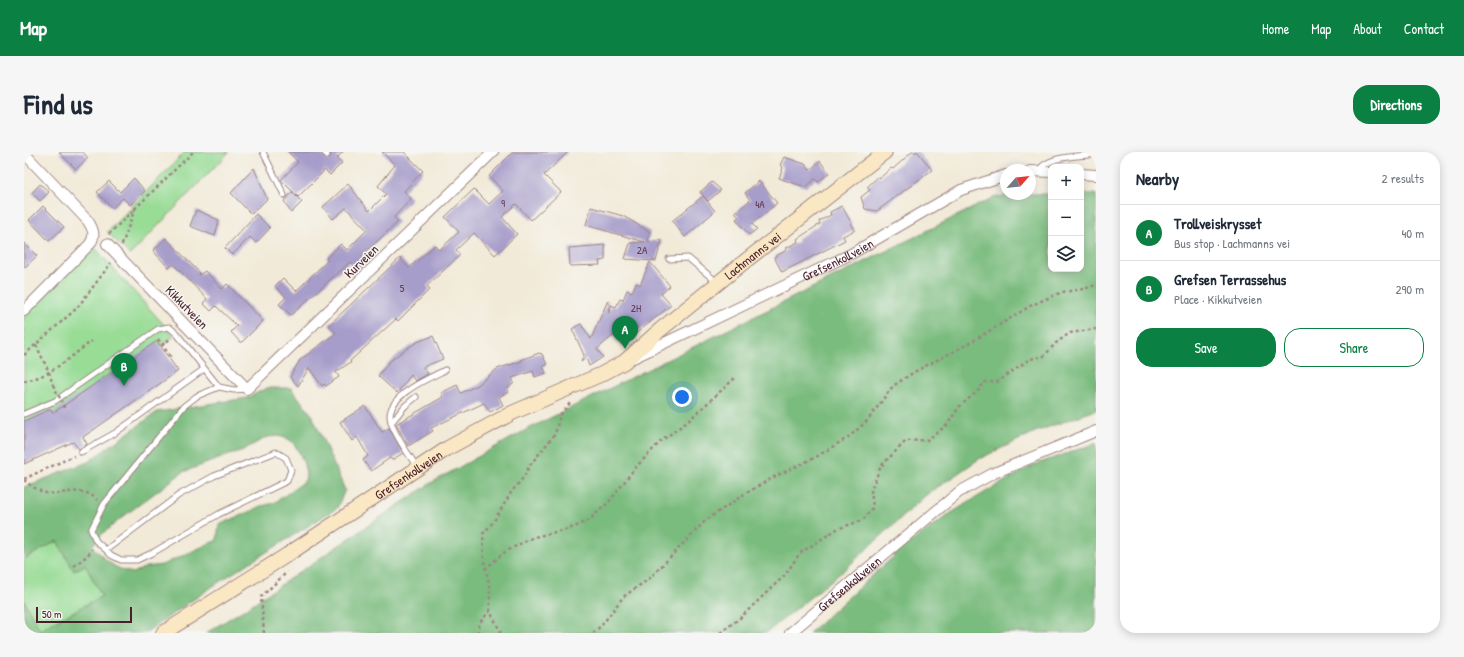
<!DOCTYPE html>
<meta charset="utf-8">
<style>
:root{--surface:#fff;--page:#f6f6f7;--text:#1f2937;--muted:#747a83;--line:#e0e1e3;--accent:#0b8043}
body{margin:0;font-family:"Patrick Hand",sans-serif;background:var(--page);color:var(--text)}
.controls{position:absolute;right:12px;top:12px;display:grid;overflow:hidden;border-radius:8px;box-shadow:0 2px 10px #0003}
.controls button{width:36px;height:36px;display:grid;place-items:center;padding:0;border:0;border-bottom:1px solid var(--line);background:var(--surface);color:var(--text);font:20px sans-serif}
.compass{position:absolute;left:976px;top:12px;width:36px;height:36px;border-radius:50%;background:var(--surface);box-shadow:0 2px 10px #0003;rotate:63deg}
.scale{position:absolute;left:12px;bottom:10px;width:96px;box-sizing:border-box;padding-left:4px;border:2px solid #4a1f2b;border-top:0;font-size:11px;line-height:14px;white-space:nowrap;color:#4a1f2b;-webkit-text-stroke:3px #f6f6f2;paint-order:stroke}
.you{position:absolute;left:658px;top:245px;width:14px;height:14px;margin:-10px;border:3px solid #fff;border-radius:50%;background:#1a73e8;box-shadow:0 0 0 6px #1a73e833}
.badge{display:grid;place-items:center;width:26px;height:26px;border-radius:50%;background:var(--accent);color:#fff;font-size:13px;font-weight:700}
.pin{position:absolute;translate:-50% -33px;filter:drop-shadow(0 1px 2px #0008)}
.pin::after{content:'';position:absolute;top:21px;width:14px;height:12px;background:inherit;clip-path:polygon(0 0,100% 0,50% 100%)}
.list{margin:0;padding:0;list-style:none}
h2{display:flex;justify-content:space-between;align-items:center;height:52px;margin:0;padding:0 16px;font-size:17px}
h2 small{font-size:13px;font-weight:400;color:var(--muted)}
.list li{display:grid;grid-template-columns:26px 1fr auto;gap:12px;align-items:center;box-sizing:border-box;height:56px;padding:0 16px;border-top:1px solid var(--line)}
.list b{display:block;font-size:15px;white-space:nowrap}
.list p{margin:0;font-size:13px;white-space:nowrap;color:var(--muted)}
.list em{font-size:13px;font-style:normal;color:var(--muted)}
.actions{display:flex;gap:8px;padding:12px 16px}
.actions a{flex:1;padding:9px 0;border:1px solid var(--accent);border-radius:16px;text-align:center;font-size:14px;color:var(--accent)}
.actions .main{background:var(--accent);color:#fff}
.icon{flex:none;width:22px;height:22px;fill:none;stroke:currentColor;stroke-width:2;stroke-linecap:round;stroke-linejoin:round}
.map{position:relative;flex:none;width:1072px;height:481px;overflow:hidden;border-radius:16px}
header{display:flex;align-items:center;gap:24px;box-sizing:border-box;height:56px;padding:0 20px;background:var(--accent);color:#fff}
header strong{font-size:19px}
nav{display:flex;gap:22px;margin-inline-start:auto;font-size:14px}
.intro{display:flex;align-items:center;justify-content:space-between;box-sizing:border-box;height:96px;padding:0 24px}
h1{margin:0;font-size:28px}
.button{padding:10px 18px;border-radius:16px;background:var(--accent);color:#fff;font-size:14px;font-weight:700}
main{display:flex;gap:24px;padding:0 24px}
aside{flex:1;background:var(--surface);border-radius:16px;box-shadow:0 2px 10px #0003}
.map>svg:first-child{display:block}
.green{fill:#98dc95;stroke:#717e60}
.forest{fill:#7abc7e;stroke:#626e54;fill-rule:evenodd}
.building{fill:#a79dca}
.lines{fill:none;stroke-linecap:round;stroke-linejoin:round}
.lane-casing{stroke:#9e8482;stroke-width:7}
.street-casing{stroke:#9e8482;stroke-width:12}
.secondary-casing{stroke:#9e8482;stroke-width:16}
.path{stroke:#9e8482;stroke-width:2.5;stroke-dasharray:3 3;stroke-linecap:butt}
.lane{stroke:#fff;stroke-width:5}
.street{stroke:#fff;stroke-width:10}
.secondary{stroke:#fae7c3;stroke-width:14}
.path-bridge{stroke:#9e8482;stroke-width:2.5;stroke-dasharray:3 3;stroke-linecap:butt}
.labels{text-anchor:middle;stroke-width:3;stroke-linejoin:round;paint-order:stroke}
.number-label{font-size:11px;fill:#613e53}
.street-label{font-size:13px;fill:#4a1f2b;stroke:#f6f6f2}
</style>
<header>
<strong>Map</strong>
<nav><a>Home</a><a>Map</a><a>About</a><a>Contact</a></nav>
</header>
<div class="intro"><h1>Find us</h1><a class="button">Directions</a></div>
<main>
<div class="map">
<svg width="1072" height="481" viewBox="0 0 1072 481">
<rect width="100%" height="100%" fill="#f6f6f2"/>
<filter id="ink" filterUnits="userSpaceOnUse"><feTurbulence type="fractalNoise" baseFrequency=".025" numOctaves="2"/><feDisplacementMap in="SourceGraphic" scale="8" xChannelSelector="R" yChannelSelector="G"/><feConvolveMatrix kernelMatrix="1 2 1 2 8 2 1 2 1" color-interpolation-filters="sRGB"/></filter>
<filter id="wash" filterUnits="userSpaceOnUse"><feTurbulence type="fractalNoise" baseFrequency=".012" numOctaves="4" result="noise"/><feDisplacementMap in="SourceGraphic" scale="16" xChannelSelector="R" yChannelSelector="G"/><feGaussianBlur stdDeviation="0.9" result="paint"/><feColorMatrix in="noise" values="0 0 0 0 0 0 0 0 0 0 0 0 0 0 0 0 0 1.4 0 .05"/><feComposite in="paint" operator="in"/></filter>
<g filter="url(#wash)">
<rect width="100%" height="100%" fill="#f2ead8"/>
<path class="green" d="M161,0H205L106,103L83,80Z
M71,96L150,184L37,261L0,276V164Z
M33,389L50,419L61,413L78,444L16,478L0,448V407Z"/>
<path class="forest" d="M990,42H1027V117H1057V42H1072V258L1011,280L955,307L902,343L819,419L742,481H182L221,457L407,331L502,278L969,46Z
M243,236H267L288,263L321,338L313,356L198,428L121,481H0V449L16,478L78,444L61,413L50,419L33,389L0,407V335L64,310L133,260L223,246ZM254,284C258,285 264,286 267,289C275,296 286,321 280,330L250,351L238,354L195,373L193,388L138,413L122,415L109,421C86,415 84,409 68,394L77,383L100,364L159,320L219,298L243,285Z
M1072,291V481H785L880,395L927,361L965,338L1010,313Z"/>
<g id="blocks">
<path class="building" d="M35,0H59L64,6L52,17Z
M264,0H296L302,7L307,4L306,0H319L313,6L318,11L306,23L301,18L274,45L257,28L274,10Z
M358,0H380L399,19L380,39L387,47L370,65L374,70L337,104L342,109L333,117L326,110L267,163L255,152L262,145L251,134L259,126L272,139L304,108L302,106L317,92L323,98L343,78L322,56L309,67L299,55L324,32L345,59L362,42L354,34L371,13Z
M489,0H544L520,23L537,40L507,68L492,52L478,65L493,82L471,103L450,81L432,98L436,103L403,134L406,137L374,169L372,167L326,209L327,210L312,220L315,225L302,234L300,232L298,234L285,216L274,234L266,225L276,208L312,181L305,173L376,106L385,116L411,93L415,98L435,80L421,65L450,37L465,52L479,39L465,24Z
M888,0H894L908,18L853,59L841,57L837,45L846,38L843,35L855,24L856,26L867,16L869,17Z
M760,5L781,12L786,18L796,9L805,21L794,30L791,27L782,35L766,30L755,26L759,16L756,13Z
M230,16L243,47L227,62L207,41Z
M110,26L121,39L106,53L99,46L88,56L73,40L85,29L96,40Z
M735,29L753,51L728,72L733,77L725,83L712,67L715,65L711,61L726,48L721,41Z
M688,30L697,38L684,49L676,40Z
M16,32L25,40L16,49L8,41Z
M268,40L278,50L267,61L260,49Z
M679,44L691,59L661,85L648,69Z
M19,54L40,75L25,89L5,68Z
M818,54L831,78L819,84L821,88L758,120L750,105L763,98L762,96L774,90L773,87L796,72L795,69L807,63L806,60Z
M567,55L599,64L626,80L624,90L638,88L632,109L601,107L606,91L621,90L562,73Z
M172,58L195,68L191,84L166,74Z
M232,62L246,76L232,91L226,85L208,103L201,96Z
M142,86L176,121L175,123L181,119L198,137L203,132L239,169L217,191L207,180L213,174L192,154L187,159L179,151L183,147L161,124L149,112L145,116L131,101L130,98Z
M0,91L13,104L0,116Z
M581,93V108L575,109L576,113L546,114L545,96Z
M626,110L646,134L637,142L647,153L598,193L590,183L573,197L579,205L565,214L562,206L557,210L560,203L548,177L557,172L567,187L584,148L585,161L587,153L592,155L596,147L599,148L603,138L608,140L612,131L616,133Z
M409,184L419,207L399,215L404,222L391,229L387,223L373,241L354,224L365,210L379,199L393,190Z
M133,189L154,219L59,285L63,292L55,297L49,290L0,312V269L27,257L29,261Z
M515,201L518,202L523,213L519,214L522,221L511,225L509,219L488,226L490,231L483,237L484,240L475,245L479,253L466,260L460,251L407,276L409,279L384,294L372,272L419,245L417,241L433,233L437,241L454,233L473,217L498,209L497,208Z
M341,254L358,280L365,276L379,301L368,308L366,306L347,319L339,308L344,304L333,285L328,289L316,270Z"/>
</g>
</g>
<g filter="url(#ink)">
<use href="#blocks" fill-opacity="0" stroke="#9e8482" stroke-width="1"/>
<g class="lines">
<g class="lane-casing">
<path id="lane" d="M239,0L260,43
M300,0L303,3
M1014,19C1025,3 1054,5 1072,2
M645,107L664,106L693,130
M0,262L31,249L134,177L145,175L153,182L195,235L210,238L222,237
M367,271L381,254L392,245
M57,300L91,281L180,217
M393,315C384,301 372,286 367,270C359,245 403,227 421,218
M82,398L87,403L97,408H113L130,400L195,362L263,329L267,318L262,306L252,300L190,324L155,343L82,398L72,389L67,378L80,352L160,254L173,244L195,235"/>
</g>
<g class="street-casing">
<g id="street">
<path d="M0,1L64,69C69,77 72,83 66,92L0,159"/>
<path d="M1006,19L1027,20"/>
<path d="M1057,22L1072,23"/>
<path d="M83,92L223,237L469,0"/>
<path id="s1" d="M609,206L827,102L937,38L982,23"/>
<path id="s2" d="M766,481L935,340L970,321L1072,279"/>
</g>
</g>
<g class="secondary-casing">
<g id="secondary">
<path id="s3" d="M139,481L263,403L424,296L488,261L578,222L600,210L636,178L720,110L861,0"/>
</g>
</g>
<path class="path" d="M85,82L169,0
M98,93L111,56
M134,187L146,204L144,205
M12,193L25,220L29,233
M138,193L146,187
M0,203L53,156L87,111
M0,229C26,225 47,204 68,189
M39,253L42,258
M0,327L50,304
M0,328C6,333 14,339 22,341C39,344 59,332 73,348
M50,414L64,403L68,397
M461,417L482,399L510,385L545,377L564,369L585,350L611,316L637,289L664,269L712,225
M240,481L237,445L263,420
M454,481L455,471L466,459
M477,481L466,459V436L460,409L459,382L470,369L488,339L499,326L506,313L531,282L536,263L546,251
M569,481L578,473L599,445L626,426L681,369L719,343L752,324L792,305L826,284L843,269L869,234L890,220L944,192L1008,153L1038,140L1060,137L1072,133
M696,481L716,466L761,423L776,401L813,377L839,368L849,355L847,338L857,314L882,289L903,288L923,273L935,255L956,237L960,230H973L1006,207L1020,204L1032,191L1046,181L1072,177"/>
<use href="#lane" class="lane"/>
<use href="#street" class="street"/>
<use href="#secondary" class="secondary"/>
<path class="path-bridge" d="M29,233L38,250"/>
</g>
</g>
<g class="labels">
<g class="number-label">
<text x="479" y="55">9</text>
<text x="736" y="56">4A</text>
<text x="618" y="102">2A</text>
<text x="378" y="140">5</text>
<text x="612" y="160">2H</text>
</g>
<g class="street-label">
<text dy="5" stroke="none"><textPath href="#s3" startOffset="703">Lachmanns vei</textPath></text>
<text dy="5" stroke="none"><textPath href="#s1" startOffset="227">Grefsenkollveien</textPath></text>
<text transform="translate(337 109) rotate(-44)" y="5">Kurveien</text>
<text transform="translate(163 155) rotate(46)" y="5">Kikkutveien</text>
<text dy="5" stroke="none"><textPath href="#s3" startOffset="292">Grefsenkollveien</textPath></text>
<text dy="5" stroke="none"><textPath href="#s2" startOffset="77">Grefsenkollveien</textPath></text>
</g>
</g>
</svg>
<div class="controls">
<button>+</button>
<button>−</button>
<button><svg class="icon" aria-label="layers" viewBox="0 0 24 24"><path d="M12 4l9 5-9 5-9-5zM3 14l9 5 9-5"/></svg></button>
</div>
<svg class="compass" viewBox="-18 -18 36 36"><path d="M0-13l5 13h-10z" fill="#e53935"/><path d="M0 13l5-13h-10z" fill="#747a83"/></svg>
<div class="scale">50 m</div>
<div class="you"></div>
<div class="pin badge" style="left:601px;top:197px">A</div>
<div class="pin badge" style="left:100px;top:234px">B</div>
</div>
<aside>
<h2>Nearby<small>2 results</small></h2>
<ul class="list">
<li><span class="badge">A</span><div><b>Trollveiskrysset</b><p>Bus stop · Lachmanns vei</p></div><em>40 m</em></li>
<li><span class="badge">B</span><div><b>Grefsen Terrassehus</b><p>Place · Kikkutveien</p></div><em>290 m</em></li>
</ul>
<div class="actions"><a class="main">Save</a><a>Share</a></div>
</aside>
</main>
